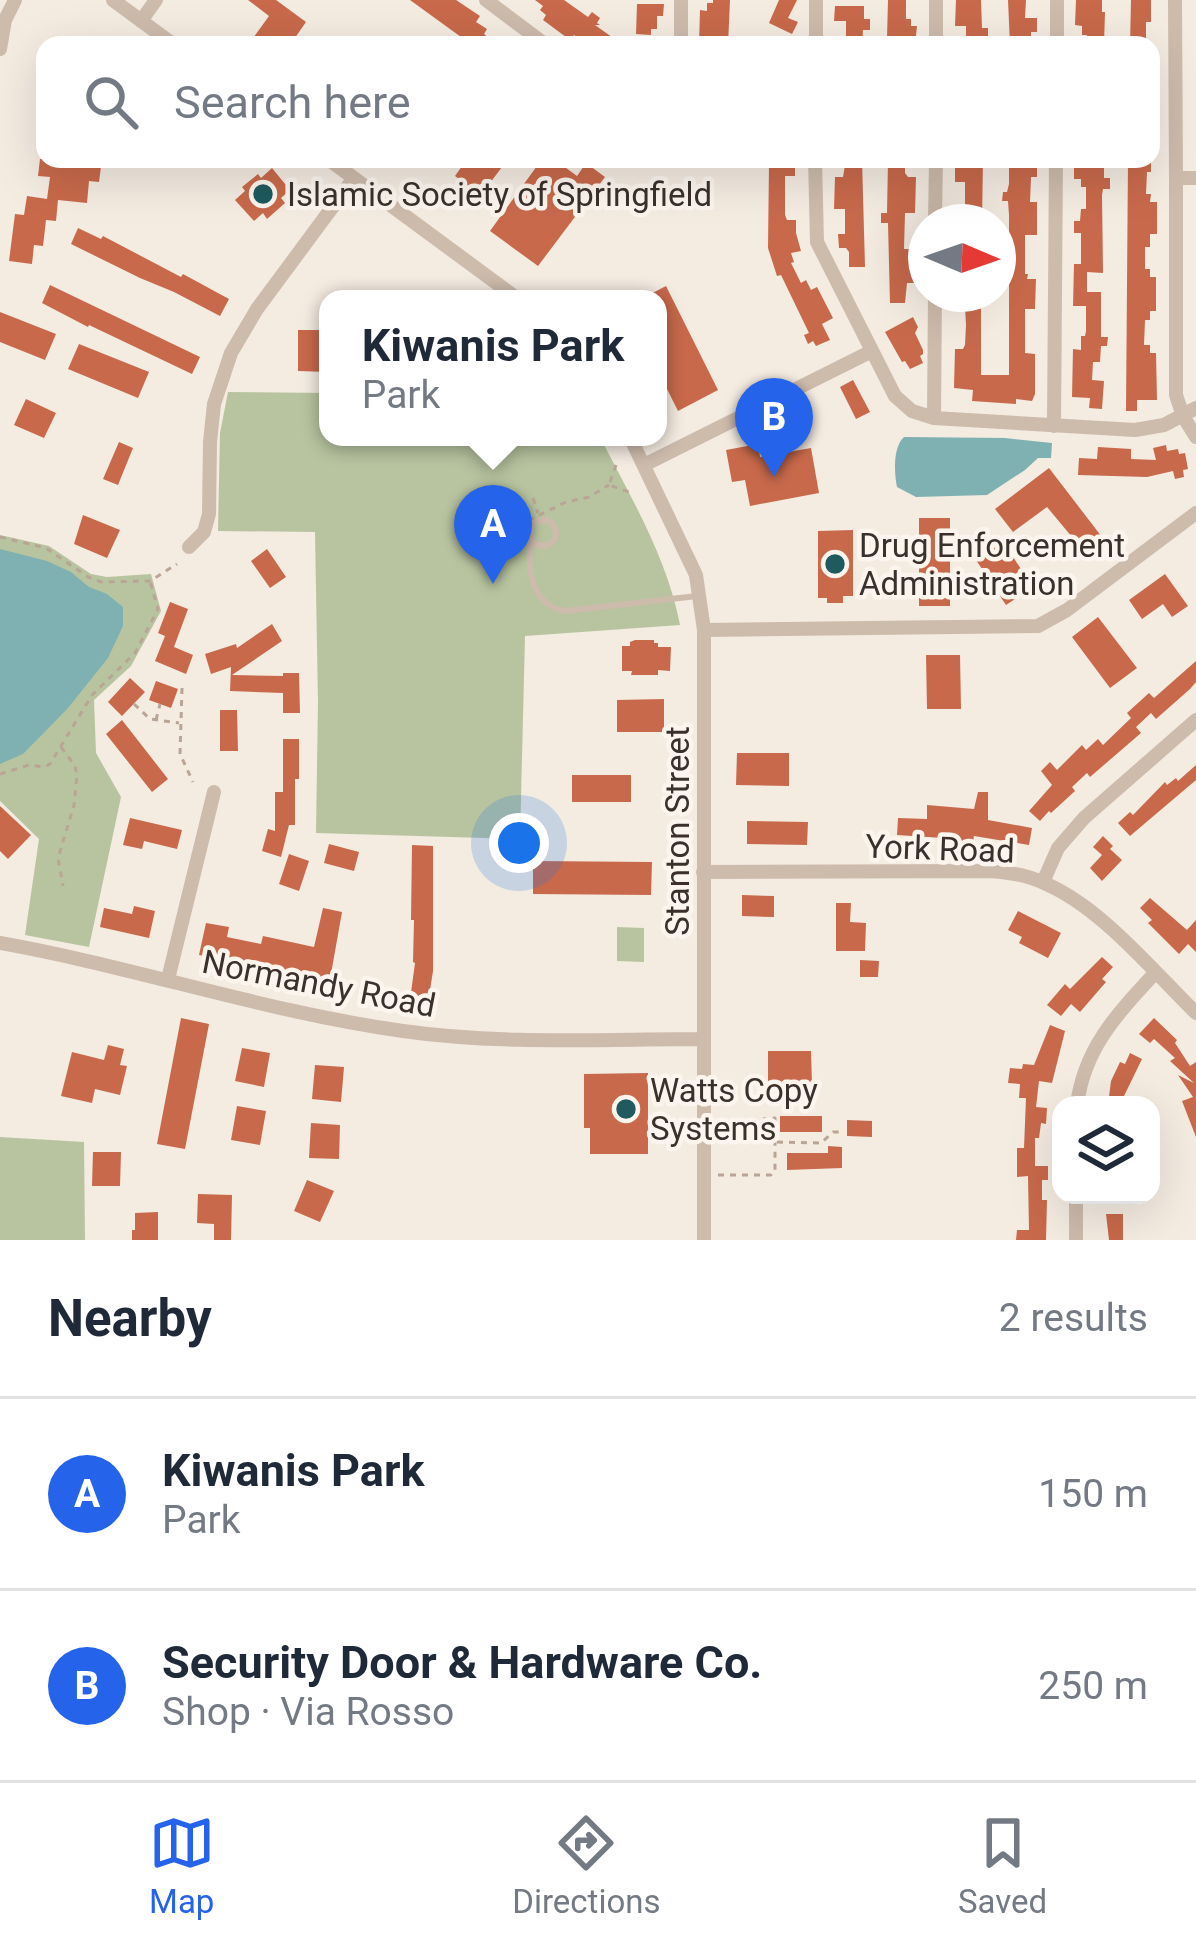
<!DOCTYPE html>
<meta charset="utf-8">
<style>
:root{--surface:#fff;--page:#f2f2f3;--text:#1f2937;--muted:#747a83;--line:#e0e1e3;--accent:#2563eb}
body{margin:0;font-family:Roboto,sans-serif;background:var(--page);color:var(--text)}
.controls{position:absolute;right:36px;bottom:36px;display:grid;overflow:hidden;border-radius:24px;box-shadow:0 12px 48px #0002}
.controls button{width:108px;height:108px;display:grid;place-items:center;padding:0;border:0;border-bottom:3px solid var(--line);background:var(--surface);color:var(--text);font:60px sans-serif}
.compass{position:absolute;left:908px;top:204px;width:108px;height:108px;border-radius:50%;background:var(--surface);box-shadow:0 12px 48px #0002;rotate:92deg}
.you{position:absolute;left:519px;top:843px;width:42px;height:42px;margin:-30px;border:9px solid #fff;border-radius:50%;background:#1a73e8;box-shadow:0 0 0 18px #1a73e833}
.badge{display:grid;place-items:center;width:78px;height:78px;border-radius:50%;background:var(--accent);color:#fff;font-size:39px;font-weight:700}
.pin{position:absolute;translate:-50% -99px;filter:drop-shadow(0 3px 6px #0008)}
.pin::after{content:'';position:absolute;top:63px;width:42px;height:36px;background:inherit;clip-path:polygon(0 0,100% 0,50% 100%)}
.popup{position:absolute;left:319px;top:290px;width:348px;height:156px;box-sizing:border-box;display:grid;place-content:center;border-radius:24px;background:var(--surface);filter:drop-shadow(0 3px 9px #0005);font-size:39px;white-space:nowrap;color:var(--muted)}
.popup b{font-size:45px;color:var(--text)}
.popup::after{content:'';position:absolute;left:50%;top:100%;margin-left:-24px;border:24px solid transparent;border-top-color:var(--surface)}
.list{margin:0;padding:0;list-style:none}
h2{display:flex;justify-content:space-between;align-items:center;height:156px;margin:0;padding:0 48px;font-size:51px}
h2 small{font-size:39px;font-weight:400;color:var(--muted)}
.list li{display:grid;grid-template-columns:78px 1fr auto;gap:36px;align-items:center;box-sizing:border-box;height:192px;padding:0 48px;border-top:3px solid var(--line)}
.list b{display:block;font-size:45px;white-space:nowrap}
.list p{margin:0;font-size:39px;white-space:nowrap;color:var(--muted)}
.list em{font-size:39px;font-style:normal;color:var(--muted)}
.icon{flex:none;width:66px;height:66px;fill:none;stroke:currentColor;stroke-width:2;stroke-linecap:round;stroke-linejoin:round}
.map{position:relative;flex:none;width:1196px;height:1240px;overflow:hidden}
.search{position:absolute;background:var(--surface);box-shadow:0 12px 48px #0002;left:36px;right:36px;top:36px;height:132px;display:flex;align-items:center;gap:30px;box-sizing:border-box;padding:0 42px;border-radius:24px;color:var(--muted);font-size:45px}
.sheet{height:540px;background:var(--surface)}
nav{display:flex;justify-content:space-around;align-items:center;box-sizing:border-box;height:168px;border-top:3px solid var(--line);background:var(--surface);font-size:33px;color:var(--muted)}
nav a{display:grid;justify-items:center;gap:6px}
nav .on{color:var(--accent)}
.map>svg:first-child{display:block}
.green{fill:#b8c4a0}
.water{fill:#7fb0b2}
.building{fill:#c8694b}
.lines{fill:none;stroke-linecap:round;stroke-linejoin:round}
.path{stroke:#b9a596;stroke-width:3;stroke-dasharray:6 6;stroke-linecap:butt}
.service{stroke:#cdbbac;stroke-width:6}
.minor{stroke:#cdbbac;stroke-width:14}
.poi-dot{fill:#1f5a5e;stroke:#fbf5ee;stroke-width:4.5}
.labels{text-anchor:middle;stroke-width:9;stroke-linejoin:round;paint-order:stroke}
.poi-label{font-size:33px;fill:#3b302b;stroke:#fbf5ee;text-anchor:start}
.street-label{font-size:33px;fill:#3b302b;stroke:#fbf5ee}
</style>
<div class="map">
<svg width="1196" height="1240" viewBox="0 0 1196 1240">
<rect width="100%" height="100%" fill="#f4ebe1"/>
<path class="green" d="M228,392L328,393V437H600C631,498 667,557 680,625L525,636L520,839L316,833L318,703L315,532L218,531L220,433Z
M0,535L49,546L91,574L107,577L151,574L161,611L131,666L94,700L96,753L121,797L89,947L25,935L39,839L0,801Z
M617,927L644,928V962L617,961Z
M0,1137L84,1142L85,1240H0Z"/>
<path class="water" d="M904,437L1005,438L1052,443L1051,458H1038L1025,470L987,495L916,497L897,487C894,472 893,447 904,437Z
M0,549L47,561L71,572L89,587L107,594L123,607V626L108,658L68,708L23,754L0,764Z"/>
<path class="building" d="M248,0H276L306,22L290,45H248L269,16Z
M410,0H456L480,16L476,22L487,29L484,34L497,45H472Z
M535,0H564L588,17L592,12L600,18L597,23L600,25H595L623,45H588L574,35L570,40L543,20L546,15L540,10L543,6Z
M713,0H730L728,45H699L700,10L707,11V3H713Z
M779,0H797L788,18L798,22L792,34L769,23Z
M888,0H906V19H911V26H917L915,45H890V39H887Z
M956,0H981L982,28H988V38H982V45L966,44V26H955Z
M1008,0H1026L1025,18H1037V32H1031V45H1010Z
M1076,0H1102V12H1105L1104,44L1086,43L1087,35H1082V26L1075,25Z
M1131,0H1151V22H1146V45H1130Z
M637,4H664L663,16H657V29H651V35L636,34Z
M835,6H864V19H870V30H863L862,45H846V21H834Z
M40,159H102L99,182L89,181L87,203L58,200L56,221L46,220L43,246L34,245L32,264L9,261L15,214L24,215L27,196L47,199L50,177L38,176Z
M467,159H508L481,195L455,176Z
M542,159H554L577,176L586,163L605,177L538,266L490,231Z
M846,159H862L865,267H849V252L846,248H839L838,234H845V209H834L835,177H843Z
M955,159H983L982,222H965V182H955Z
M1009,159H1030V165H1037V177H1031L1030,202H1037V235H1025V274H1028L1027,279H1036L1035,309H1025V353L1035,354V394L1032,401L1016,399V404L972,401L973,390L954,388L955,349H963L965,345L966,325L965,307H954L955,294H981V375H1009V215L1008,201H1002L1003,192H1007L1009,184Z
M1128,159H1151V172H1147L1146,194H1151L1150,202H1157V234H1150V247H1145V269H1150V277H1156V311H1150V320H1145L1144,345H1150V353H1156L1157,400H1137V411H1126Z
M888,160H905V173L908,177H916L915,213H905L904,249H915V283H907L905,303H890L888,223H881V213H887Z
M769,163L795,164V176H785V215L787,220H796V233L801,251L791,253L794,262L791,263L801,283L806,280L811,290L817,287L833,318L822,324L830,340L816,346L813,341L808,344L804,335L809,333L781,275L777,276L768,248Z
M1074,163L1104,164V178H1110V189H1103L1102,195L1103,273L1087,272V292H1101V337H1108L1107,346H1101L1100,362H1093L1092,380L1104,381L1102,409L1089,408L1090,398L1072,397L1073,349L1081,350V336H1085L1086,331V306H1073L1074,264H1081V233H1074V221H1080L1081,209H1086V187H1081V179H1074Z
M272,168L290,190L281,198L285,203L267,219L263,213L254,221L235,200L245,191L242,187L258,174L261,178Z
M78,228L101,239L103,236L181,277L183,274L229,299L220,316L174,292L140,278L71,244Z
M50,285L200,357L192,374L89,325L88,327L42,303Z
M666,286L718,390L678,411L658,371V299H641Z
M0,312L56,334L45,360L0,342Z
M913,317L918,327L915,333L923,350V354L920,356L923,363L910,369L905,361L902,362L885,332Z
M298,330H328V372L298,371Z
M79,344L149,372L138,398L68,369Z
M853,380L870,412L856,419L840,387Z
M26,399L56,413L44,438L14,425Z
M119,442L133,448L118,485L103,479Z
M758,444L760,457L811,448L819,493L750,506L745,480L732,482L726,450Z
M1166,445L1167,451L1178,449L1179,454L1185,453L1188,469L1183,470L1184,477L1175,479L1173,471L1147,477L1078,475L1079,458L1097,459L1098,447L1131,449V459L1156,460L1153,448Z
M1049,468L1105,541L1087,555L1047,507L1013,532L995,509Z
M83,515L120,530L107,558L74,544Z
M919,518H950V606H919Z
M853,530V596H843V603H827V598H818V531Z
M1003,542L1033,587L1006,605L976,560Z
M267,549L286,577L270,588L251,561Z
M1165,574L1188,606L1172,617L1163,604L1142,619L1129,600Z
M170,602L188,609L174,647L193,655L186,674L155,661L165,636L158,633Z
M1098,617L1137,668L1110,688L1072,637Z
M272,624L282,641L232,675L283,676V673H299L300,713H283V693L230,691L231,667L211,674L205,654L236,644L237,648Z
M635,640H654V643H658V647H671L670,671L658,670V675H631L632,671H622V646H630V642Z
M926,655H960L961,709H927Z
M1196,661V682L1190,689L1156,719L1151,713L1136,727L1141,733L1090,777L1087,773L1072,787L1075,791L1051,813L1049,811L1040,821L1029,811L1052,785L1041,771L1050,762L1057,770L1082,745L1086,750L1098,739L1103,745L1131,718L1127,713L1149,693L1154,698Z
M130,678L145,692L122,716L108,702Z
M156,681L178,689L171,708L149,700Z
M664,699V732H617V700Z
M220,710H237L238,751H220Z
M122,720L168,779L152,792L106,734Z
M283,739H299V779H295V825H289L281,857L262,851L268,829L275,831V792H283Z
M737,753H789V786L736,785Z
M1196,765V780L1130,836L1118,823L1130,812L1133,815L1165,782L1167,785L1176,778L1178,781Z
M572,775H631V802H572Z
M978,792H988V820L1032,828L1029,845L974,836L973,842H958V839L897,835L898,818L927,819V805L974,809Z
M0,806L31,835L8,859L0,851Z
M130,818L182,830L177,849L144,841L142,849L123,845Z
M747,821L808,822L807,845L747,844Z
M1103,836L1113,846L1110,849L1122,860L1102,881L1090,868L1102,855L1093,847Z
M329,844L359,852L354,871L324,863Z
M412,845L433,846V971L428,1003L410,1000L415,963L413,962L414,920H411Z
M289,854L309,861L299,891L279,884Z
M533,861L652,862L651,895L533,894Z
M742,895L774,896V917L742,916Z
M1150,898L1187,930L1196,920V952L1188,944L1179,954L1148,923L1152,920L1140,908Z
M836,903H851L850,922L866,923L865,951H836Z
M134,906L155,911L149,938L100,927L104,908L132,914Z
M323,908L342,912L329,985L254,968L255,966L199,955L206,923L229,927L227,937L261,944L263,936L314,947Z
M1018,911L1061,933L1048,958L1019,943L1022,937L1008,930Z
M1102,957L1113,967L1102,979L1106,982L1080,1012L1071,1004L1061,1016L1047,1005L1065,984L1070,989Z
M860,960L879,961L878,977H860Z
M181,1018L209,1024L185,1149L157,1144Z
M1154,1018L1177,1040L1175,1043L1190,1066L1196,1062V1137L1182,1101L1193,1097L1178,1075L1194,1083L1170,1061L1175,1058L1154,1039L1150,1043L1139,1034Z
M1050,1025L1065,1031L1052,1083L1039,1081L1036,1107L1047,1108L1046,1124L1041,1123L1039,1138H1035V1166H1048V1180H1042V1200H1047L1046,1240H1016L1017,1230H1029L1028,1176L1017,1177V1148H1024L1026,1098H1019L1020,1084L1008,1083L1010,1068L1022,1069L1023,1064L1034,1065Z
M108,1045L124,1049L120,1065L127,1066L120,1095L95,1089L92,1103L61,1096L72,1052L104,1060Z
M242,1048L270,1053L264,1087L235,1081Z
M768,1051H811L812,1085H768Z
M1130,1053L1142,1059L1124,1096L1147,1099L1146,1105H1108L1111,1081L1120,1062L1125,1064Z
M315,1065L344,1067L341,1102L312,1099Z
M648,1073V1154H590V1128H584V1074Z
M237,1106L266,1111L260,1145L231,1140Z
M780,1116H822V1132H780Z
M847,1120L872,1121V1137L847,1136Z
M311,1123L340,1125L339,1159L309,1158Z
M828,1146L842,1147V1168L787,1170V1153H828Z
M93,1152H121L120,1186H92Z
M307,1180L334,1191L320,1222L294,1211Z
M198,1194L232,1195L231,1240H214V1224L197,1223Z
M158,1212V1240H132V1230H135V1213Z
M1106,1214H1123V1240H1109Z"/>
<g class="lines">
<path class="path" d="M616,465L609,485L629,492
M533,498L538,513
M0,537L46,548L88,577L101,582L150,581L177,564
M515,552L517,533L527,521L566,502L589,497L609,485
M182,688L180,754L193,782
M134,704L150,719L179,723
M156,720L160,704
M61,747L75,766L77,775L74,805L58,858L63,886
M0,774L29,765L44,767L50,764L92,695L135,653L158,609L150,581
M777,1142L821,1143L833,1132H842
M718,1175H771L775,1171V1118L763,1119"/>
<path class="service" d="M530 533a13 13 0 1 1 26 0a13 13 0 1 1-26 0Z
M531,536C527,566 529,604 565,611L697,596"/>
<path class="minor" d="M113,0L174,45
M486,0L546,45
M1175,0L1176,178H1196
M141,21L156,0
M681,45V0
M816,45V0
M936,45V0
M1057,45V0
M0,49L5,20L15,0
M328,159L518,299
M815,159L817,242L895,396L912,411L934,418L1135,430L1164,425L1196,408
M1176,178V395L1183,416L1196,437
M935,222L936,159
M934,418L935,294
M1054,426L1056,159
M630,437L696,575L704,630V1240
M644,465L872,351
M189,547L204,532L209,514L210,442L214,404L231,353L257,309L354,178
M704,630L1038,626L1067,610L1196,513
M703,872L989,871C1007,872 1027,875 1044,883C1101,907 1152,970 1196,1013
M1043,882L1058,848L1084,818L1196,720
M0,943C135,967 266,1012 403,1031C502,1045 604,1039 704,1039
M168,979L214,792
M1077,1105C1084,1048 1118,1013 1155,973
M1076,1195V1240"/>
</g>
<g class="poi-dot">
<circle cx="263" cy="194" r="12"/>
<circle cx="835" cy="564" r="12"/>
<circle cx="626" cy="1109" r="12"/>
</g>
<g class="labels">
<g class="poi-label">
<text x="287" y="206">Islamic Society of Springfield</text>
<text x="859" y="557">Drug Enforcement<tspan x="859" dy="38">Administration</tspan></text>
<text x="650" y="1102">Watts Copy<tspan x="650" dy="38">Systems</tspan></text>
</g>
<g class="street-label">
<text transform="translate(677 831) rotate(-90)" y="12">Stanton Street</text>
<text transform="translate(940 848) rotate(2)" y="12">York Road</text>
<text transform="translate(319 983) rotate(11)" y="12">Normandy Road</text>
</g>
</g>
</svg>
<div class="controls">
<button><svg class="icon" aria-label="layers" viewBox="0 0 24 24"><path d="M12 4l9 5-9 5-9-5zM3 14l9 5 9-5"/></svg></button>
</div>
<svg class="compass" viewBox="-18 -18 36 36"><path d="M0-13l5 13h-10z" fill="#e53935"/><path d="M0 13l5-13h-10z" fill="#747a83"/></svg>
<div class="you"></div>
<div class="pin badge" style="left:493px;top:584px">A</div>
<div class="popup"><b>Kiwanis Park</b>Park</div>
<div class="pin badge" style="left:774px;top:477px">B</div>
<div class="search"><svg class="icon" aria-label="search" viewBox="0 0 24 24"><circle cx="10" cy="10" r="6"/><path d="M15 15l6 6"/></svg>Search here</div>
</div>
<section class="sheet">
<h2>Nearby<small>2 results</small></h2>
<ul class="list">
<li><span class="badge">A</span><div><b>Kiwanis Park</b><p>Park</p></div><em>150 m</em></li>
<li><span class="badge">B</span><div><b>Security Door &amp; Hardware Co.</b><p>Shop · Via Rosso</p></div><em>250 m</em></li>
</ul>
</section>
<nav>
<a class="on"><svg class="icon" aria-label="map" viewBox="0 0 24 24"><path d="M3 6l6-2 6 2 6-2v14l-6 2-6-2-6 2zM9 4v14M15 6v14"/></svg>Map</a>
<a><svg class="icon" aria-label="directions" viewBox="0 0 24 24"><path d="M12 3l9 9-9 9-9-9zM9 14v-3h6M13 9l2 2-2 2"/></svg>Directions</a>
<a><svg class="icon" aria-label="saved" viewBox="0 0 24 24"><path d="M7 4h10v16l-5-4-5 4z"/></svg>Saved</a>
</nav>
